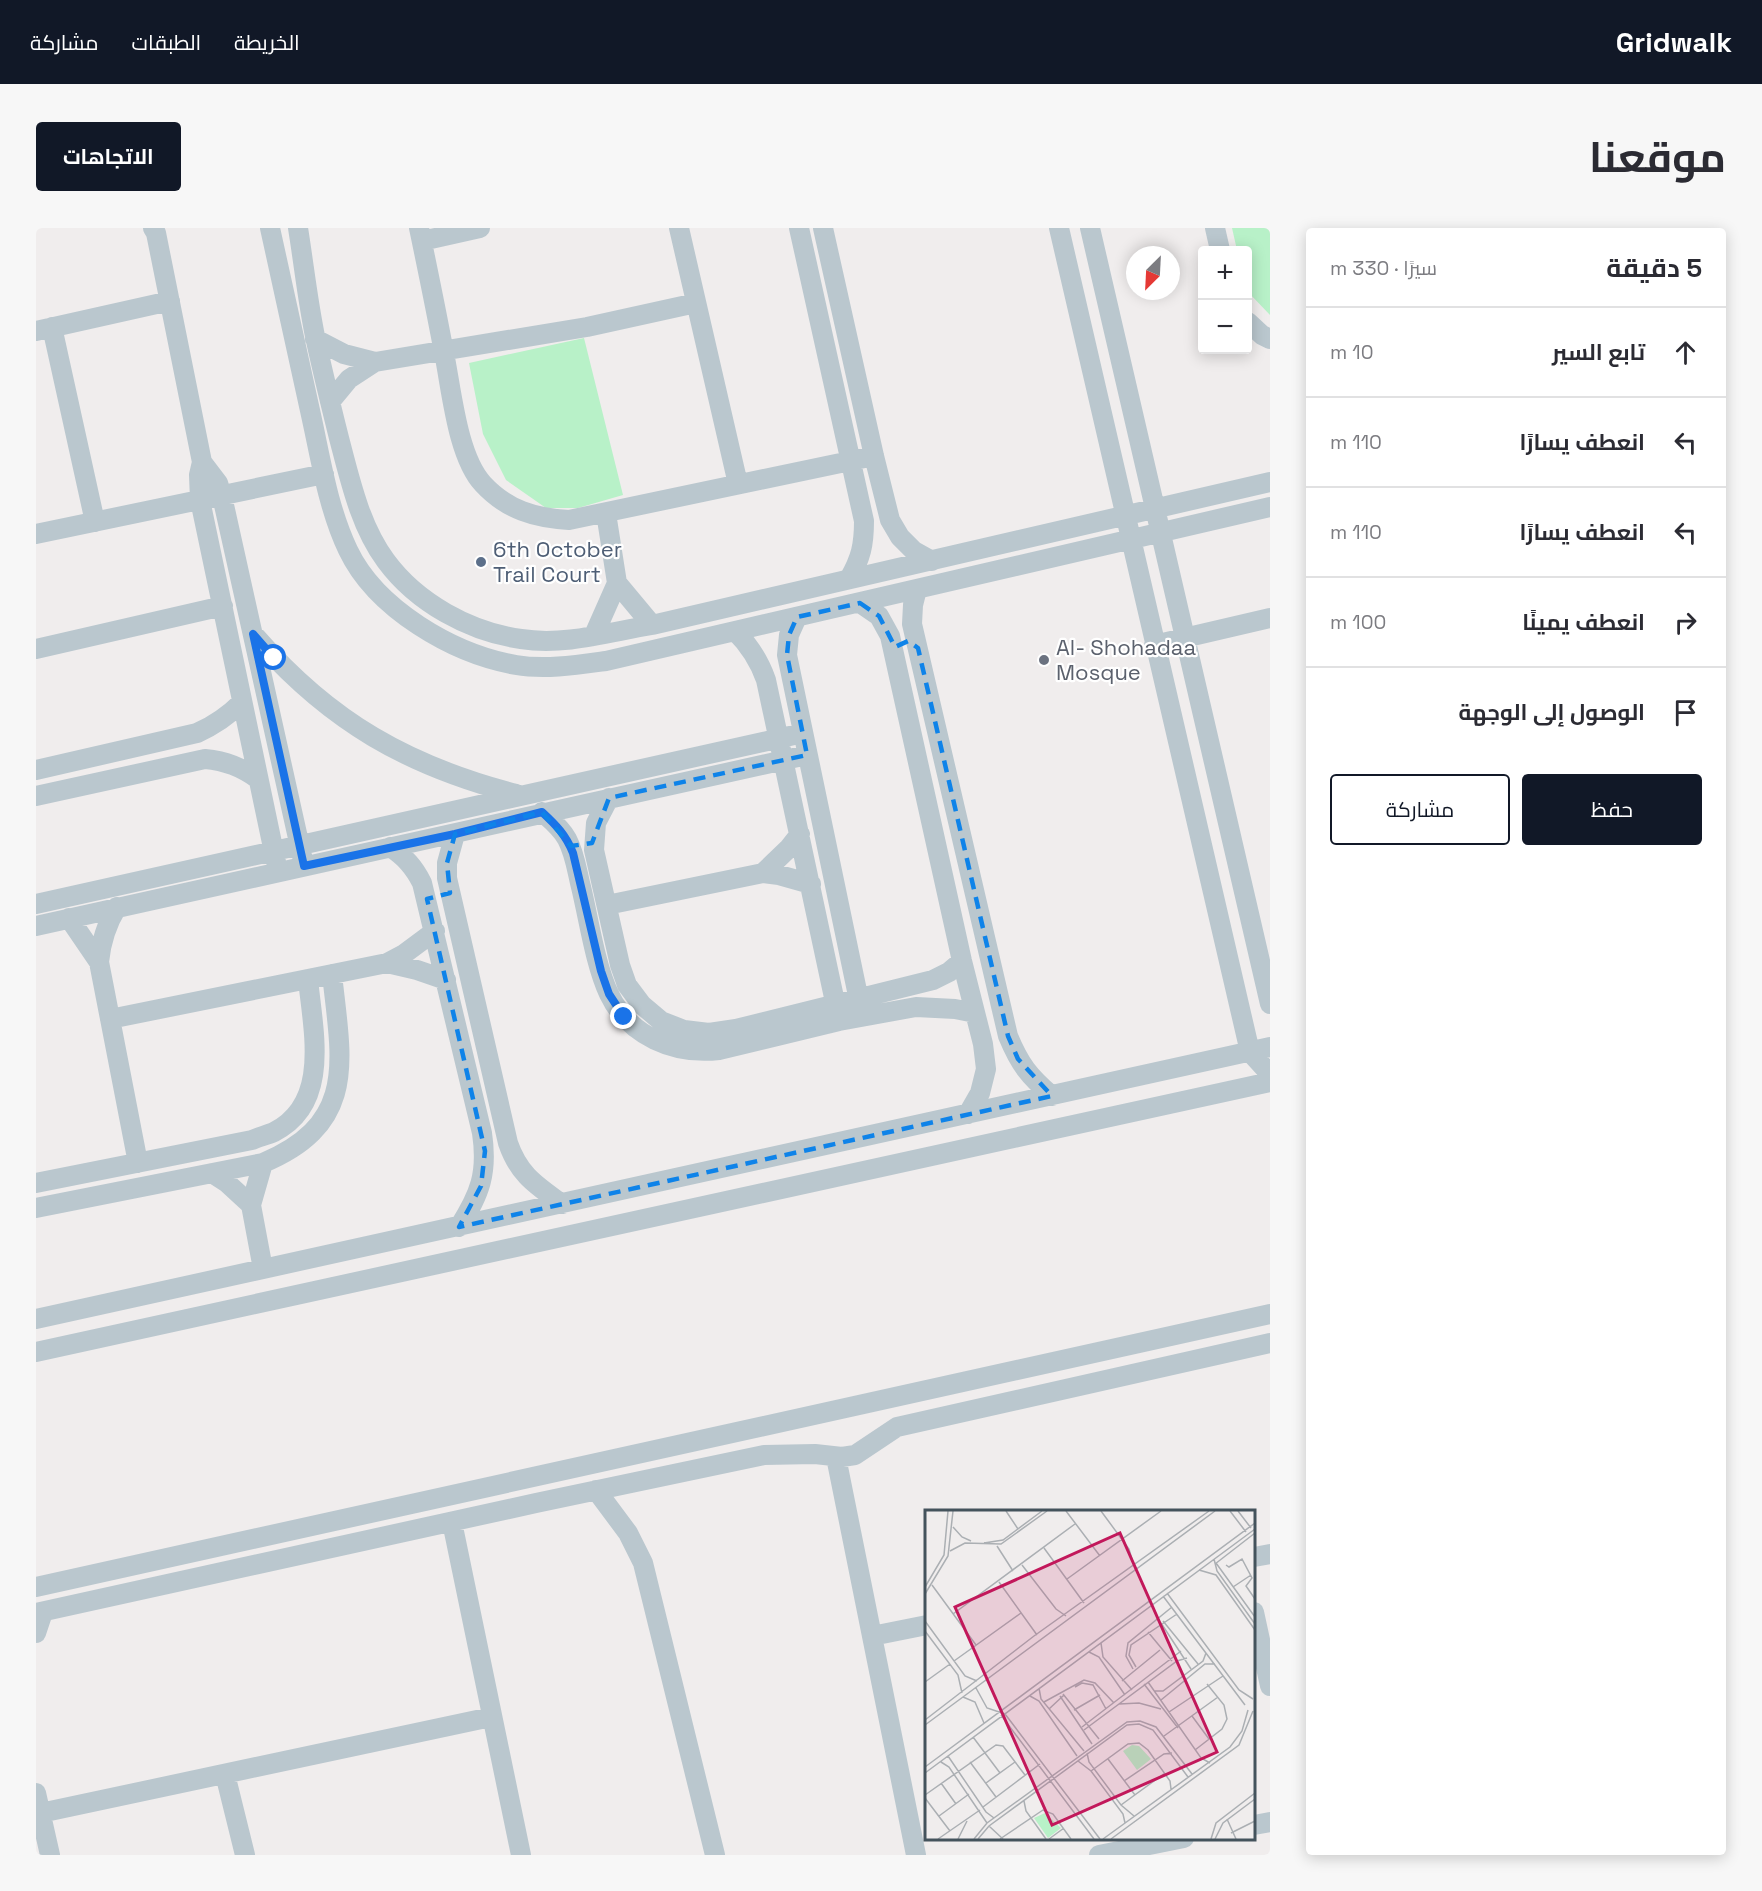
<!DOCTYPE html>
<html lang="ar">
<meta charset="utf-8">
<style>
:root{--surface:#fff;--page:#f7f7f7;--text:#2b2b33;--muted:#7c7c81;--line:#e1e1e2;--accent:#111827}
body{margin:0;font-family:"Space Grotesk",Cairo,sans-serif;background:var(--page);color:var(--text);direction:rtl}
.controls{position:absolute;right:18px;top:18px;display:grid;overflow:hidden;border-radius:6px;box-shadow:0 3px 15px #0003}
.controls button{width:54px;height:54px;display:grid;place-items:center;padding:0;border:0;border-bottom:2px solid var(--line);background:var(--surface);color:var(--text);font:30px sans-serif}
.compass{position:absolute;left:1090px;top:18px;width:54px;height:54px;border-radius:50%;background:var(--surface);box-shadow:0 3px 15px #0003;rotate:204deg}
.stop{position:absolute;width:18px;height:18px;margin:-14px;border:4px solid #1a73e8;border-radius:50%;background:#fff}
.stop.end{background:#1a73e8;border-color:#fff;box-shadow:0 2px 6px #0008}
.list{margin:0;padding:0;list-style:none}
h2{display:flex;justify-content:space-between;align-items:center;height:78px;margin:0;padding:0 24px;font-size:26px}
h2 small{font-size:20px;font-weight:400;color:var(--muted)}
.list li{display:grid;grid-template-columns:39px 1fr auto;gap:18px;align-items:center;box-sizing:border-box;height:90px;padding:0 24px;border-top:2px solid var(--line)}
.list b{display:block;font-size:22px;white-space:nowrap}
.list em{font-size:20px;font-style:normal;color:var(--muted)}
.actions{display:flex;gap:12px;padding:18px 24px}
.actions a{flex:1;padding:14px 0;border:2px solid var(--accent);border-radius:6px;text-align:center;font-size:21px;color:var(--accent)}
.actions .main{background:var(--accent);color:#fff}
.icon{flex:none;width:33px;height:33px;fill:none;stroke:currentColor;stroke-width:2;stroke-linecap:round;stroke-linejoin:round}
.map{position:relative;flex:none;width:1234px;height:1627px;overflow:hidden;direction:ltr;border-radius:6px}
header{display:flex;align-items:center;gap:36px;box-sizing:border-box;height:84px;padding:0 30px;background:var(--accent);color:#fff}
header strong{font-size:28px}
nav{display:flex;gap:33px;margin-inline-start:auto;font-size:21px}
.intro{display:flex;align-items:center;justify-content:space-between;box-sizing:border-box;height:144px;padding:0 36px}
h1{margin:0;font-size:42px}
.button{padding:15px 27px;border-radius:6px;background:var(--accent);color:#fff;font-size:21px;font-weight:700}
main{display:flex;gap:36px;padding:0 36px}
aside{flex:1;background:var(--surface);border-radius:6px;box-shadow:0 3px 15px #0003}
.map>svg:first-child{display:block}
.green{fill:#b8f1c8}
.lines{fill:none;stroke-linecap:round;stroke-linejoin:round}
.minor{stroke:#bac7ce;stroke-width:20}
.route{stroke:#1a73e8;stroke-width:8}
.marked{fill:none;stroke:#0e83e9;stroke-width:4.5;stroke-dasharray:12 8;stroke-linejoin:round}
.service-dot{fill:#5c6f8a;stroke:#fff;stroke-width:2}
.worship-dot{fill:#6b7280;stroke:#fff;stroke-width:2}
.labels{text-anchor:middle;stroke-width:4.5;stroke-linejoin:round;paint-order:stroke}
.service-label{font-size:22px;fill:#4e5e75;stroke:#fff;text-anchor:start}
.worship-label{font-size:22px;fill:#5b616d;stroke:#fff;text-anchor:start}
.inset-road{fill:none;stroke:#abafb3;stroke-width:1.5}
.view{fill:#c2185b;fill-opacity:0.15;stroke:#c2185b;stroke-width:3}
.inset-edge{fill:none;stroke:#44535c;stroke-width:3}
</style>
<header>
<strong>Gridwalk</strong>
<nav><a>الخريطة</a><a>الطبقات</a><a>مشاركة</a></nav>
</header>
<div class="intro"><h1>موقعنا</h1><a class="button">الاتجاهات</a></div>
<main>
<aside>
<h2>5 دقيقة<small>سيرًا · 330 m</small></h2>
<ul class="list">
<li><svg class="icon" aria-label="ahead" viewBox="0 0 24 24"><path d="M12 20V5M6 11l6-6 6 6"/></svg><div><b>تابع السير</b></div><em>10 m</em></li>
<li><svg class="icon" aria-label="left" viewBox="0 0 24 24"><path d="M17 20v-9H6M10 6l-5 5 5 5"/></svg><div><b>انعطف يسارًا</b></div><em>110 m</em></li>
<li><svg class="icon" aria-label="left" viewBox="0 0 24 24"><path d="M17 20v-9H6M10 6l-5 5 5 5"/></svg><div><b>انعطف يسارًا</b></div><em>110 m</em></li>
<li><svg class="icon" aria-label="right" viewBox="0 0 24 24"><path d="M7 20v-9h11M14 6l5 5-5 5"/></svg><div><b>انعطف يمينًا</b></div><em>100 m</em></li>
<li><svg class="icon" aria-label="arrive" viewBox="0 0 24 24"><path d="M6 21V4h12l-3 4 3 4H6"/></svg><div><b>الوصول إلى الوجهة</b></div></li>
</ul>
<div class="actions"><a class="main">حفظ</a><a>مشاركة</a></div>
</aside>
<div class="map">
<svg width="1234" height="1627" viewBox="0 0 1234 1627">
<rect width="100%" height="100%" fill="#f0eded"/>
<path class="green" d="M1196,0H1234V87L1212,64V22H1201Z
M548,110L587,267L542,280H510L470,252L447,206L433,135Z"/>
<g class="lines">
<path class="minor" d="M117,0L120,5L166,234L163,247L164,272L240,634
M234,0C248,62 261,125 275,187C285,232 292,280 312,322C340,381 417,426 480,437C509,442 541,437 570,433L1234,279
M262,0C268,37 272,76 280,113C287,145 295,178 303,210C314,252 324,298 350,333C381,375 434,404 485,411C529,418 573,404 616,397L1234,254
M383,0C392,43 401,87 409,130C416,166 422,229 447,256C471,282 499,290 533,292L838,228
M643,0L702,256
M763,0L828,293C828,317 825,330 813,351
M787,0L838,228L854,292L864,309L878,323L896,333
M1023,0L1214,824L1234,846
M1054,0L1234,776
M1179,0L1184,22
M386,13L444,0
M1212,94L1226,107L1234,111
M16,99L59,294
M0,103L134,73
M279,111L308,126L339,134
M294,174L313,151L339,134L551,99L660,75
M166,234L182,255L186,268L266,628
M570,285L581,355L616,397
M0,306L288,246
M881,361L877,377L876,396L972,808C984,837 993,848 1016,868
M824,375L843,388L854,408L926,733L947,816L950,841L944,865L932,886
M761,389L753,407L751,427L825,782
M699,403C714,418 723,432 730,452L802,788
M558,407L581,355
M220,409C294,494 372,538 480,566
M1118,417L1234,390
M0,421L187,378
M0,542L161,505C179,497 192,488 206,474
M0,568L169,531C190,533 205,539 222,551
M573,570L560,595L558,622L584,737L591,757L606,777L625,793L648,802L673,805L700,801L897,752L913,744L926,733
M506,584C515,592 525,600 531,611C539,626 541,643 545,659C553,692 559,736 573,766C593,808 638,827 683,822L803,793L880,779L919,781L939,785
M419,606L411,635V650L472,915C483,947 500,957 526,976
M354,619C369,629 378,639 386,655L446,905C452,945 444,966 423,999
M727,645L753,620L764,606
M0,676L767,505
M571,677L727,645L743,647L775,656
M81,679C70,697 65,713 63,734L102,935
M33,690L63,734
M0,698L771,527
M351,735L381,742L410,752
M74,791L351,735L368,726L399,703
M176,945L190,954L215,977
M0,955L216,912C223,909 231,907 238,904C295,875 277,803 272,751
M0,980L227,935C323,895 305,831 296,746
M227,1041L215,977L227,935
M0,1091L1234,819
M0,1124L1234,854
M800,1229L880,1627
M560,1262L592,1305L607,1335L679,1627
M416,1294L485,1627
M1218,1329L1234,1326
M0,1359L1234,1086
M1218,1384L1234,1458
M0,1385L500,1275L728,1227L779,1226L806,1229L819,1227L861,1199L1234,1115
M0,1405L7,1384
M836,1408L891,1397
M189,1546L209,1627
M0,1565L14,1627
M0,1586L455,1489
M1218,1597L1234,1594
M1063,1627L1148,1610"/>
</g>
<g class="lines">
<path class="route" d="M238,430L217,406L268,638L419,606L506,584C520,597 530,607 537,625L565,743L573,766L588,789"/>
</g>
<path class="marked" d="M824,375L843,388L859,419L872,413L882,420L972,808L982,831L1016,868L423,999L445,958L449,923L391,671L414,665L411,635L419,606L506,584L535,618L556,615L573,570L771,527L751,427L753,407L761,389Z"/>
<circle class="service-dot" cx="445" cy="334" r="6"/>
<circle class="worship-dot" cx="1008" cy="432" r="6"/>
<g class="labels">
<g class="service-label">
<text x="457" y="329">6th October<tspan x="457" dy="25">Trail Court</tspan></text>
</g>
<g class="worship-label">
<text x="1020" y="427">Al- Shohadaa<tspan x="1020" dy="25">Mosque</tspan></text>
</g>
</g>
<g transform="translate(889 1282)">
<rect width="330" height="330" fill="#f0eded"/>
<path d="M207,235L214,236L226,249L212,260L198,241ZM120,303L136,318L123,328L109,308Z" fill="#b8f1c8"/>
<path class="inset-road" d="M81,1L93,19M141,1L175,46M176,1L204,39L209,56M305,1L321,22M313,1L326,18M28,17L37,27L46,31M59,33L78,30L117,1M72,36L88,61M119,38L159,93M25,41L40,33L76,34L122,1M289,49L292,61L330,114M291,53L330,107M290,54L330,23M97,55L131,99L141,106M301,55L304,57L317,49L327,68L321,76L330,89M274,60L291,65L330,120M142,69L236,1M74,72L112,125M7,75L51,135M0,77L19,45L23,1M308,77L326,65M242,83L314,180L328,189M0,84L23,46L28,1M238,86L320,195M28,104L150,14M0,111L40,166L52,171M238,111L273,154M236,113L266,159M0,121L33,165L37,183M223,122L247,151M176,133L178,147L207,180M164,142L174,147L200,185M29,151L96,103M211,157L204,145L206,135L252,104M208,159L201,146L203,133L247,97M197,171L235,140M0,172L25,154M223,172L276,248L285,253M219,174L253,218M150,177L157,173L168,175L181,199M51,178L62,198L80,204L175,329M114,178L116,189L159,241M229,181H238L278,151L281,143M138,184L174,229M105,186L114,191L152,246M135,186L167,234M38,187L50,192L59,213M236,190L280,154H290M119,192L159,170L170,173L189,193M194,194L214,193L236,199M124,199L139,185M149,200L175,185M244,202L298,166M76,205L169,329M267,206L284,229M0,210L109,126L284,1M0,215L290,1M157,217L256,141M159,220L252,151L262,148M239,226L293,187M48,227L75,263M270,240L297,219L302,209L299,195L282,174M162,243L164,252L196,295L209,306M23,246L61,302L69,308M183,249L210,285M153,251L166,261L198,304L200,313M16,252L24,257L62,313M45,252L71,287M0,257L330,13M166,261L203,234L214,233L223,240L245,271L246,279M0,263L330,19M199,271L239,244L247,243M16,273L31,294M61,273L90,252M0,285L71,235L78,236L100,265M0,288L25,321M99,291L101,301L121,329M196,295L240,263M58,297L115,254M14,306L44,284M302,309L311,329M64,316L78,329M306,323L330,311M13,329L55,300M33,329L42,311M49,329L62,313L202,212L215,211L231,217L267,264M53,329L64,316L202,215L214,214L228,220L263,267M75,329L118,300L128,304L146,329M124,329L139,318M178,329L305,237L317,221L323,200M186,329L314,235L328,201M286,329L291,313L330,283M290,329L298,313L330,289"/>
<path class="view" d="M195,23L292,242L127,315L30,97Z"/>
<rect width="330" height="330" class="inset-edge"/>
</g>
</svg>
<div class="controls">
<button>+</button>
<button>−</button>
</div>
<svg class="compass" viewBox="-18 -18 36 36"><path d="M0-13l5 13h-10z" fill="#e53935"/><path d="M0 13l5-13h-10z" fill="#7c7c81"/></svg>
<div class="stop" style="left:238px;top:430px"></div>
<div class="stop end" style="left:588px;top:789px"></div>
</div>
</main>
